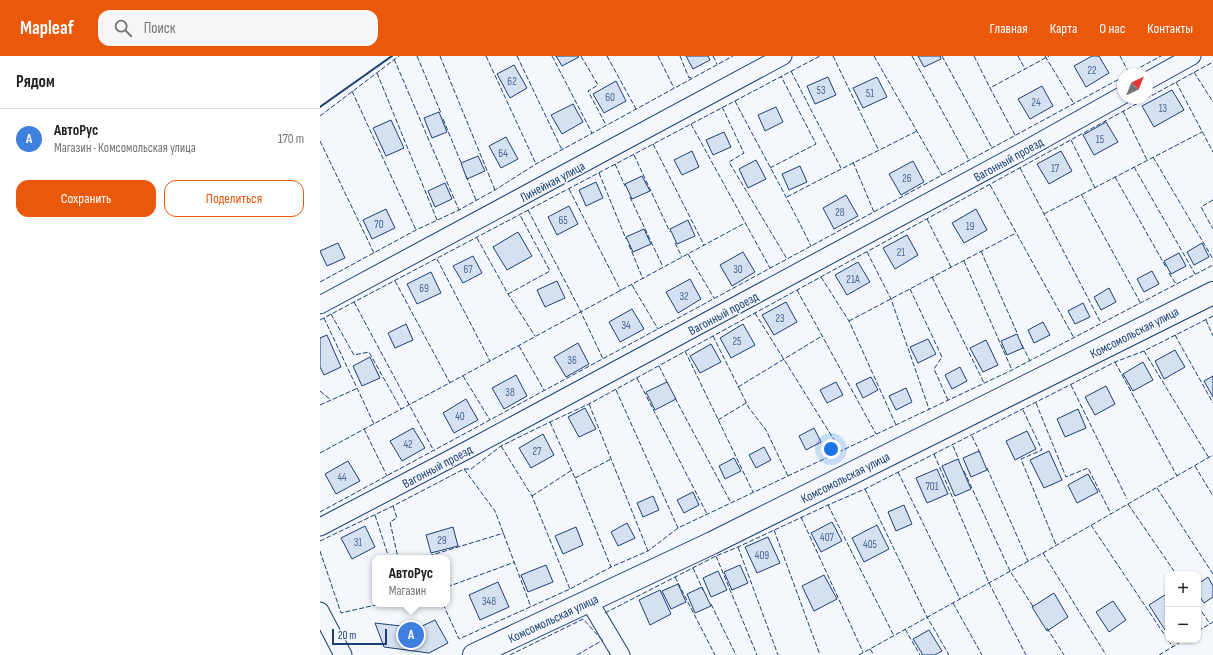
<!DOCTYPE html>
<html lang="ru">
<meta charset="utf-8">
<style>
:root{--surface:#fff;--page:#f6f6f6;--text:#202124;--muted:#757577;--line:#e0e0e0;--accent:#ea580c}
body{margin:0;font-family:"Sofia Sans Condensed",sans-serif;background:var(--page);color:var(--text)}
.controls{position:absolute;right:12px;bottom:12px;display:grid;overflow:hidden;border-radius:8px;box-shadow:0 1px 3px #0004}
.controls button{width:36px;height:36px;display:grid;place-items:center;padding:0;border:0;border-bottom:1px solid var(--line);background:var(--surface);color:var(--text);font:20px sans-serif}
.compass{position:absolute;left:797px;top:12px;width:36px;height:36px;border-radius:50%;background:var(--surface);box-shadow:0 1px 3px #0004;rotate:43deg}
.scale{position:absolute;left:12px;bottom:10px;width:55px;box-sizing:border-box;padding-left:4px;border:2px solid #1d3f73;border-top:0;font-size:11px;line-height:14px;white-space:nowrap;color:#1d3f73;-webkit-text-stroke:3px #f4f7fb;paint-order:stroke}
.you{position:absolute;left:511px;top:393px;width:14px;height:14px;margin:-10px;border:3px solid #fff;border-radius:50%;background:#1a73e8;box-shadow:0 0 0 6px #1a73e833}
.badge{display:grid;place-items:center;width:26px;height:26px;border-radius:50%;background:var(--accent);color:#fff;font-size:13px;font-weight:700}
.pin{position:absolute;translate:-50% -50%;border:2px solid #fff;box-shadow:0 1px 4px #0006}
.popup{position:absolute;left:52px;top:499px;width:78px;height:52px;box-sizing:border-box;display:grid;place-content:center;border-radius:8px;background:var(--surface);filter:drop-shadow(0 1px 3px #0005);font-size:13px;white-space:nowrap;color:var(--muted)}
.popup b{font-size:15px;color:var(--text)}
.popup::after{content:'';position:absolute;left:50%;top:100%;margin-left:-8px;border:8px solid transparent;border-top-color:var(--surface)}
.list{margin:0;padding:0;list-style:none}
h2{display:flex;justify-content:space-between;align-items:center;height:52px;margin:0;padding:0 16px;font-size:17px}
h2 small{font-size:13px;font-weight:400;color:var(--muted)}
.list li{display:grid;grid-template-columns:26px 1fr auto;gap:12px;align-items:center;box-sizing:border-box;height:60px;padding:0 16px;border-top:1px solid var(--line)}
.list b{display:block;font-size:15px;white-space:nowrap}
.list p{margin:0;font-size:13px;white-space:nowrap;color:var(--muted)}
.list em{font-size:13px;font-style:normal;color:var(--muted)}
.actions{display:flex;gap:8px;padding:12px 16px}
.actions a{flex:1;padding:9px 0;border:1px solid var(--accent);border-radius:12px;text-align:center;font-size:14px;color:var(--accent)}
.actions .main{background:var(--accent);color:#fff}
.icon{flex:none;width:22px;height:22px;fill:none;stroke:currentColor;stroke-width:2;stroke-linecap:round;stroke-linejoin:round}
.map{position:relative;flex:none;width:893px;height:599px;overflow:hidden}
header{display:flex;align-items:center;gap:24px;box-sizing:border-box;height:56px;padding:0 20px;background:var(--accent);color:#fff}
header strong{font-size:19px}
nav{display:flex;gap:22px;margin-inline-start:auto;font-size:14px}
.search{width:280px;height:36px;background:var(--page);display:flex;align-items:center;gap:10px;box-sizing:border-box;padding:0 14px;border-radius:12px;color:var(--muted);font-size:15px}
main{display:flex}
aside{flex:1;background:var(--surface)}
.map>svg:first-child{display:block}
.building{fill:#d5e0f0;stroke:#1d3f73}
.lines{fill:none;stroke-linecap:round;stroke-linejoin:round}
.minor-casing{stroke:#1d3f73;stroke-width:19}
.secondary-casing{stroke:#1d3f73;stroke-width:24}
.minor{stroke:#f4f7fb;stroke-width:17}
.secondary{stroke:#f4f7fb;stroke-width:22}
.fence{stroke:#1d3f73;stroke-width:1;stroke-dasharray:5 2;stroke-linecap:butt}
.wall{stroke:#1d3f73;stroke-width:2}
.labels{text-anchor:middle;stroke-width:3;stroke-linejoin:round;paint-order:stroke}
.number-label{font-size:11px;fill:#4b6792}
.street-label{font-size:13px;fill:#1d3f73;stroke:#f4f7fb}
</style>
<header>
<strong>Mapleaf</strong>
<div class="search"><svg class="icon" aria-label="search" viewBox="0 0 24 24"><circle cx="10" cy="10" r="6"/><path d="M15 15l6 6"/></svg>Поиск</div>
<nav><a>Главная</a><a>Карта</a><a>О нас</a><a>Контакты</a></nav>
</header>
<main>
<aside>
<h2>Рядом<small></small></h2>
<ul class="list">
<li><span class="badge" style="background:#3f7fe0">A</span><div><b>АвтоРус</b><p>Магазин · Комсомольская улица</p></div><em>170 m</em></li>
</ul>
<div class="actions"><a class="main">Сохранить</a><a>Поделиться</a></div>
</aside>
<div class="map">
<svg width="893" height="599" viewBox="0 0 893 599">
<rect width="100%" height="100%" fill="#f4f7fb"/>
<path class="building" d="M236,0H258L259,1L242,10Z
M366,0H388L390,4L373,13Z
M598,0H620L621,3L604,11Z
M772,0H779L789,17L766,31L754,10Z
M194,9L207,32L190,42L177,18Z
M508,21L516,39L495,48L487,30Z
M557,21L567,41L543,52L533,32Z
M296,25L306,45L284,57L273,38Z
M722,30L733,50L710,63L698,43Z
M852,34L864,54L834,71L822,50Z
M253,48L263,66L242,78L231,59Z
M456,51L463,66L445,75L438,59Z
M119,56L127,76L112,82L104,62Z
M71,64L84,92L66,100L53,72Z
M786,66L798,86L774,99L763,79Z
M404,76L411,91L393,99L386,84Z
M186,81L198,103L181,112L169,90Z
M372,95L379,111L362,119L354,104Z
M741,95L752,115L729,128L717,108Z
M158,100L165,115L147,123L141,107Z
M436,104L446,123L428,132L419,113Z
M593,105L604,126L581,139L569,118Z
M480,110L487,126L469,134L462,118Z
M322,120L330,135L312,143L305,128Z
M276,126L283,142L266,150L259,134Z
M125,127L132,143L115,151L108,135Z
M526,139L538,160L514,173L503,152Z
M249,150L258,168L237,179L228,161Z
M66,153L75,172L52,183L43,164Z
M656,153L667,174L644,187L632,167Z
M368,164L375,180L357,188L350,173Z
M324,173L331,188L313,196L306,181Z
M198,176L212,200L187,214L173,191Z
M587,179L598,199L575,213L563,192Z
M18,187L25,202L7,210L0,195Z
M882,187L889,201L874,209L867,196Z
M423,196L435,216L412,230L400,209Z
M859,197L866,210L851,218L844,205Z
M153,200L162,217L143,227L133,210Z
M538,206L550,226L527,239L515,219Z
M832,215L839,228L824,236L817,223Z
M111,216L121,237L97,248L87,228Z
M370,223L381,243L358,257L346,236Z
M237,225L245,242L225,251L217,234Z
M789,232L796,246L781,254L774,241Z
M466,246L477,266L454,279L442,259Z
M763,247L770,261L755,268L748,255Z
M312,253L324,273L300,286L289,266Z
M723,266L730,279L714,287L708,274Z
M86,268L93,284L75,292L68,277Z
M423,268L435,289L411,302L400,282Z
M697,278L703,292L687,299L681,285Z
M7,279L21,311L4,319L0,311V282Z
M608,283L616,298L598,307L590,291Z
M666,284L678,309L663,316L650,292Z
M258,287L269,308L246,321L234,301Z
M391,288L401,306L380,317L370,300Z
M855,294L865,311L844,323L835,305Z
M50,301L60,322L42,330L33,310Z
M823,306L833,324L813,335L803,318Z
M640,311L647,325L632,333L625,319Z
M196,319L207,340L184,353L172,332Z
M893,320V341L884,325Z
M551,321L558,334L543,342L536,328Z
M347,326L356,343L335,354L326,336Z
M516,326L523,339L507,347L500,334Z
M786,330L795,348L775,359L765,341Z
M586,332L592,346L576,354L569,340Z
M146,343L158,364L134,377L123,357Z
M265,352L276,373L259,381L248,361Z
M758,353L766,372L745,381L737,363Z
M93,372L105,392L82,405L70,385Z
M494,372L501,386L486,394L479,380Z
M707,375L716,393L695,404L686,385Z
M223,378L234,399L211,412L199,392Z
M444,391L451,404L436,412L429,399Z
M659,395L667,414L651,421L643,402Z
M729,395L742,424L724,432L710,404Z
M414,402L421,415L405,423L399,410Z
M638,403L651,433L635,440L622,410Z
M28,405L40,425L16,438L5,418Z
M617,413L628,438L607,447L596,422Z
M768,418L778,436L757,447L748,429Z
M373,436L379,449L364,457L357,444Z
M333,440L339,454L323,461L317,447Z
M584,449L592,468L576,475L568,456Z
M512,466L522,485L501,496L491,477Z
M307,467L315,482L298,490L291,476Z
M557,469L569,493L544,506L532,482Z
M45,470L55,491L32,503L21,482Z
M133,471L138,490L111,497L106,479Z
M256,471L263,489L243,498L235,480Z
M448,481L460,507L437,517L425,491Z
M226,509L233,526L208,536L201,519Z
M420,509L428,527L412,534L404,516Z
M398,515L407,534L391,541L383,522Z
M504,519L517,543L494,555L482,530Z
M888,521L893,530V541L884,547L878,538V528Z
M178,526L189,551L160,564L149,539Z
M358,528L366,546L351,553L342,535Z
M382,531L391,550L375,557L367,538Z
M340,534L351,558L330,569L319,544Z
M734,537L748,561L727,575L712,551Z
M848,537V572L845,574L829,549Z
M793,545L806,564L789,576L776,556Z
M115,564L128,587L109,597L64,591L55,567L98,572Z
M609,574L622,595L615,599H603L593,583Z"/>
<g class="lines">
<g class="minor-casing">
<path id="minor" d="M827,25L872,0
M0,249L463,0
M0,471L151,392L703,95L803,39
M269,545L301,599
M0,555L23,599"/>
</g>
<g class="secondary-casing">
<path id="secondary" d="M154,599L392,487L893,237"/>
</g>
<use href="#minor" class="minor"/>
<use href="#secondary" class="secondary"/>
<path class="fence" d="M97,0L121,57
M120,0L175,134
M166,0L216,108
M197,0L242,94
M232,0L272,77
M261,0L278,29L268,35L286,69
M287,0L316,53
M338,0L354,32
M360,0L369,22L372,21
M393,0L397,8
M513,0L559,95
M554,0L622,119
M592,0L649,104
M622,0L672,92
M654,0L670,32
M698,0L705,13
M725,0L754,48
M800,0L809,17
M74,3L139,154
M471,15L521,112
M874,16L893,46
M57,17L117,164
M808,18L841,0
M856,26L893,96
M32,35L96,174
M415,45C440,93 467,141 491,190
M402,51L424,97L409,106L467,203
M803,55L827,104
M0,60L79,0
M123,63L142,109
M371,68L450,212
M695,79L670,32L729,0
M751,84L775,132
M0,85L54,197
M333,88L384,189
M314,99L350,176
M833,101L893,203
M533,106L554,156
M295,108L305,130
M814,111L875,218
M450,112L496,88L461,20
M700,112L781,267
M279,117L306,183
M146,120L156,144
M795,121L846,211
M670,129L754,282
M249,133L301,235
M761,138L820,246
M310,141L343,211
M467,141C510,118 554,97 597,75
M893,144L881,151L893,173
M208,154L259,252L283,303
M724,158L882,76
M607,163L631,211
M157,182L188,238L215,280
M355,187L362,201
M309,189L323,223
M661,195L698,279
M547,196L571,243L609,353
M368,198L394,242
M117,203L170,305
M644,205L692,314
M849,217L856,228
M501,221L529,265L576,369
M612,221L664,327
M75,225L130,327
M0,226L96,174L139,154L175,134L216,108L413,0
M312,229L338,273
M590,233L622,301L614,313L628,344
M477,234L556,378
M188,238L230,215L200,159
M34,246L114,395
M435,257L521,395
M11,258L34,299L49,296L81,353
M4,262L54,368
M0,264L500,0
M886,264L893,280
M529,265L696,177
M855,279L893,347
M393,280L429,352L446,374L468,420
M702,289L710,305
M199,290L224,334
M365,295L433,436
M824,295L889,402
M795,306L857,420
M339,310L348,328
M143,320L170,364
M317,322L387,458
M751,329L807,443
M418,331L502,280
M296,334L358,472
M0,335L11,344
M355,342L411,447
M716,347L746,421L768,412L791,458
M269,348L328,495
M0,349L38,332
M703,354L722,394L701,403L736,489
M398,364L426,347
M230,366L255,422L291,511
M44,373L67,420
M652,380L660,397
M181,390L212,440L250,533
M633,390L639,404
M0,397L425,167
M614,398L669,527L706,599
M875,410L893,440
M667,412L708,505
M144,413L175,455L211,551
M644,415L690,515L714,552
M578,416L640,543
M255,422L291,403
M837,432L893,518
M545,433L607,561L629,599
M212,440L252,414
M808,448L856,518
M508,449L574,580
M73,450L77,462L70,466L78,502
M0,456L803,21
M55,459L69,502
M481,461L543,596
M771,469L848,584
M454,474L500,599
M0,485L73,450L144,413H151L181,390L230,366L269,348L893,6
M418,491L458,599
M0,495L21,557L60,548
M723,497L786,599
M396,500L437,599
M102,502L184,477
M373,512L383,534
M355,521L395,599
M127,531L195,506
M633,547L662,599
M123,548L139,583L250,533L291,511L328,495L358,472L692,314L893,209
M391,548L416,599
M878,550L890,568
M285,557L396,500L418,491L508,449L545,433L795,306L824,295L893,260
M727,572L744,599
M585,573L600,599
M878,575L893,566
M848,584L853,591
M550,593L554,599
M190,599L263,563L283,585
M257,599L283,584
M539,599L723,497L893,399
M839,599L864,584"/>
<path class="wall" d="M0,51L72,0"/>
</g>
<g class="labels">
<g class="number-label">
<text x="772" y="18">22</text>
<text x="192" y="29">62</text>
<text x="501" y="38">53</text>
<text x="550" y="41">51</text>
<text x="290" y="45">60</text>
<text x="716" y="50">24</text>
<text x="843" y="56">13</text>
<text x="780" y="87">15</text>
<text x="183" y="101">64</text>
<text x="735" y="116">17</text>
<text x="587" y="126">26</text>
<text x="520" y="160">28</text>
<text x="243" y="168">65</text>
<text x="59" y="172">70</text>
<text x="650" y="174">19</text>
<text x="581" y="200">21</text>
<text x="148" y="217">67</text>
<text x="418" y="217">30</text>
<text x="533" y="227">21А</text>
<text x="104" y="236">69</text>
<text x="364" y="244">32</text>
<text x="460" y="266">23</text>
<text x="306" y="273">34</text>
<text x="417" y="289">25</text>
<text x="252" y="308">36</text>
<text x="190" y="340">38</text>
<text x="140" y="364">40</text>
<text x="88" y="392">42</text>
<text x="217" y="399">27</text>
<text x="22" y="425">44</text>
<text x="612" y="434">701</text>
<text x="507" y="485">407</text>
<text x="122" y="488">29</text>
<text x="38" y="490">31</text>
<text x="550" y="492">405</text>
<text x="442" y="503">409</text>
<text x="169" y="549">348</text>
</g>
<g class="street-label">
<text transform="translate(688 103) rotate(-29)" y="5">Вагонный проезд</text>
<text transform="translate(232 125) rotate(-28)" y="5">Линейная улица</text>
<text transform="translate(403 257) rotate(-28)" y="5">Вагонный проезд</text>
<text transform="translate(814 276) rotate(-27)" y="5">Комсомольская улица</text>
<text transform="translate(117 410) rotate(-28)" y="5">Вагонный проезд</text>
<text transform="translate(525 421) rotate(-27)" y="5">Комсомольская улица</text>
<text transform="translate(233 562) rotate(-25)" y="5">Комсомольская улица</text>
</g>
</g>
</svg>
<div class="controls">
<button>+</button>
<button>−</button>
</div>
<svg class="compass" viewBox="-18 -18 36 36"><path d="M0-13l5 13h-10z" fill="#e53935"/><path d="M0 13l5-13h-10z" fill="#757577"/></svg>
<div class="scale">20 m</div>
<div class="you"></div>
<div class="pin badge" style="left:91px;top:579px;background:#3f7fe0">A</div>
<div class="popup"><b>АвтоРус</b>Магазин</div>
</div>
</main>
